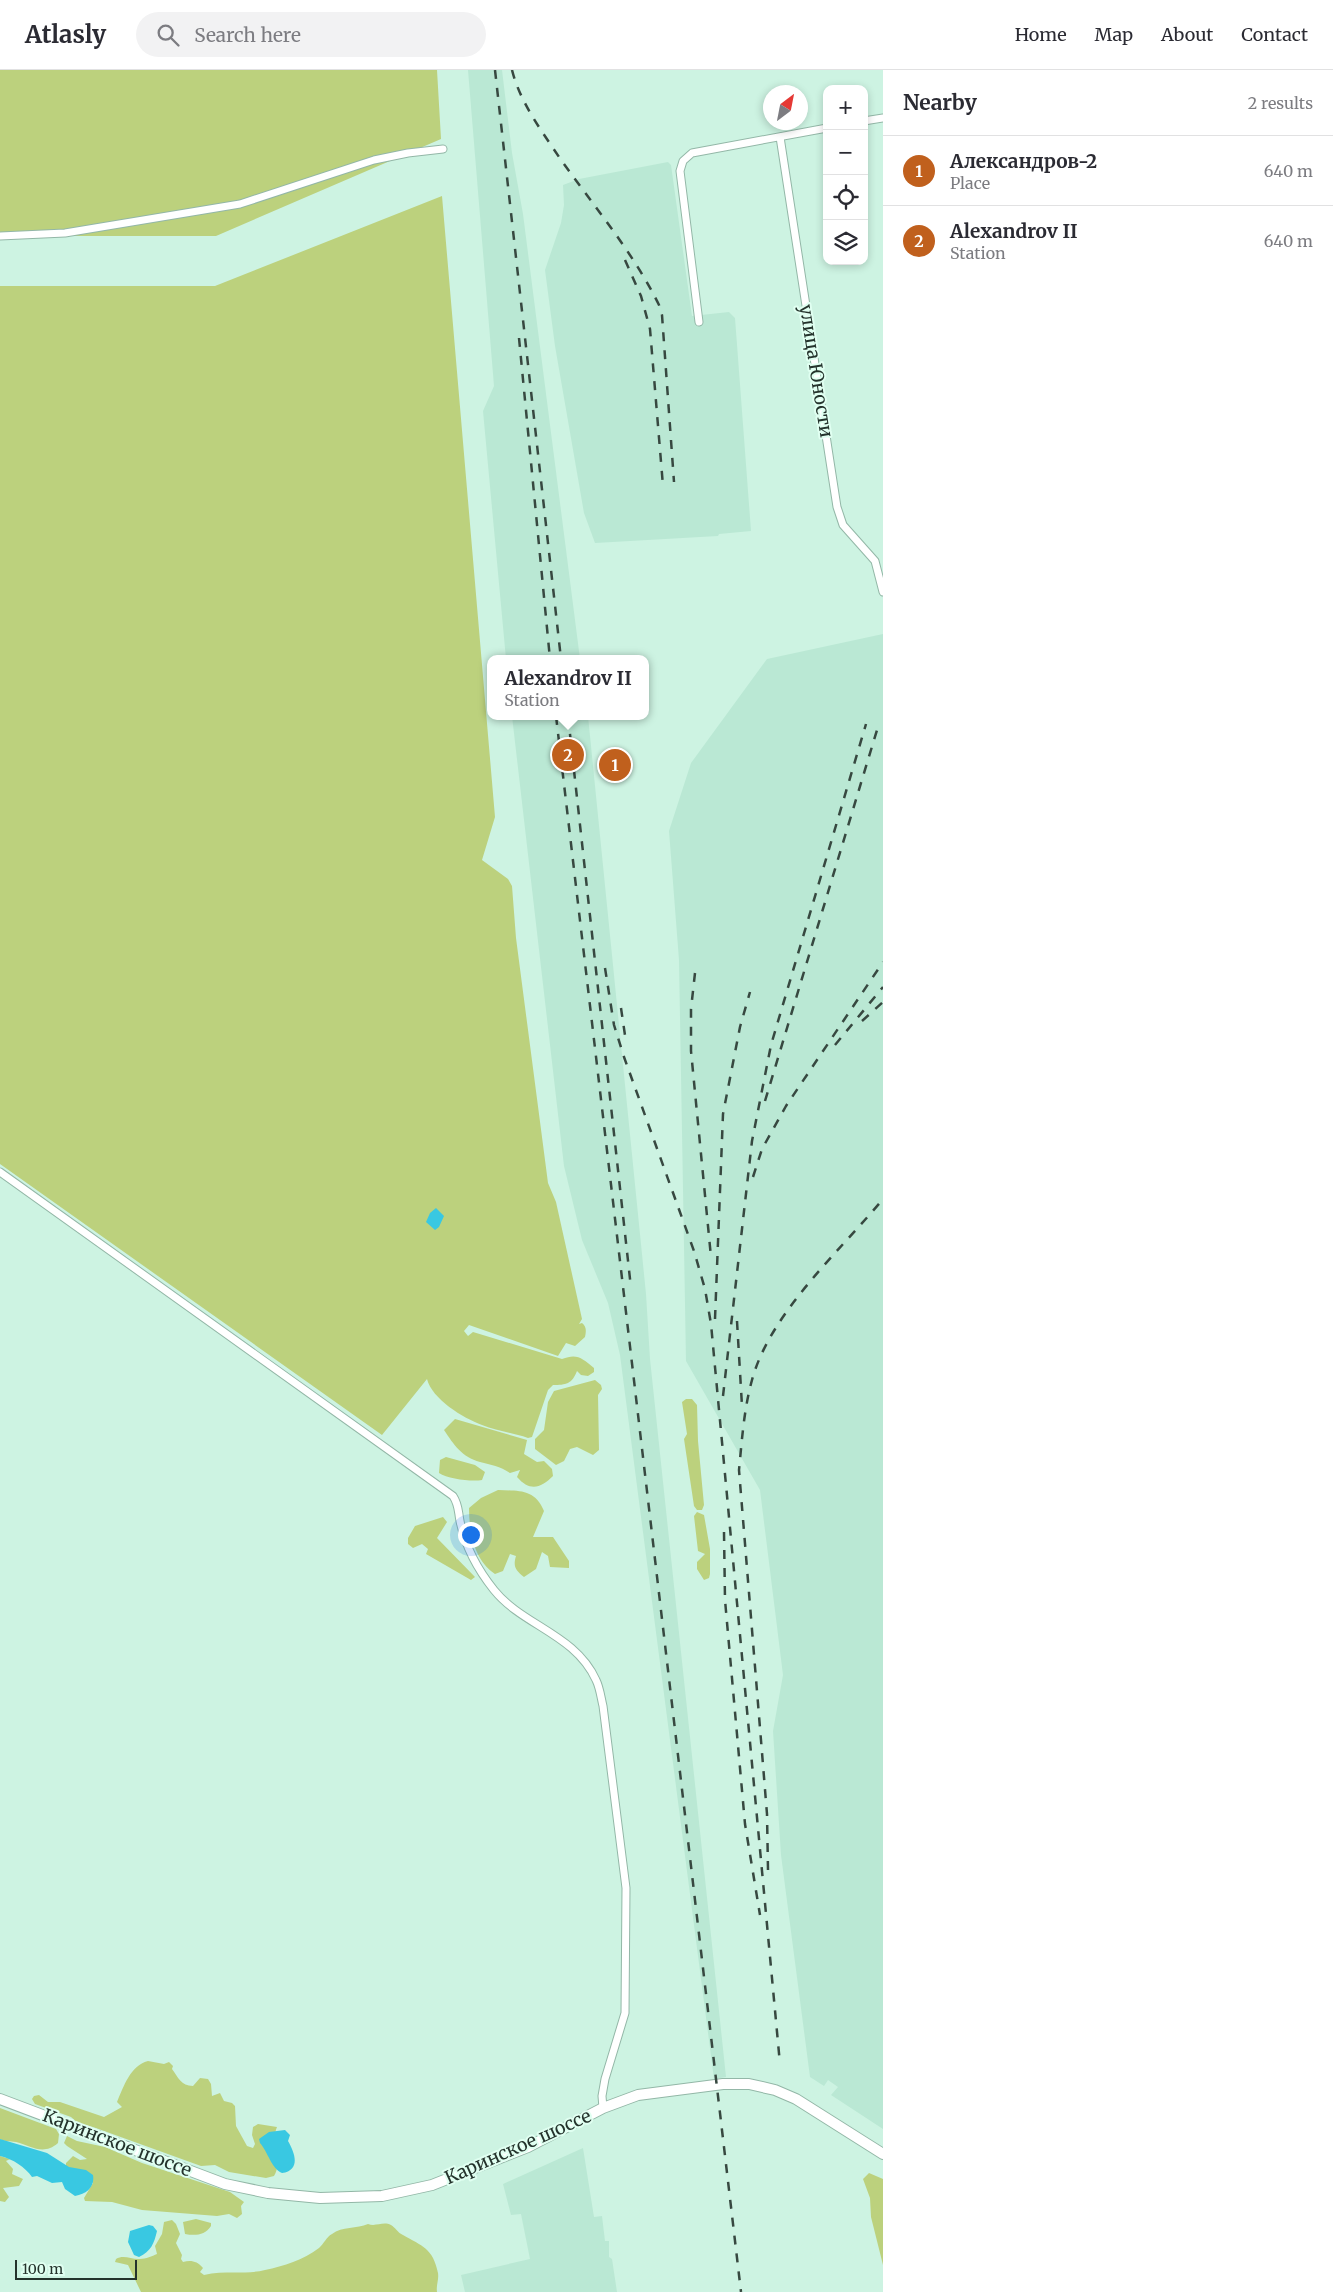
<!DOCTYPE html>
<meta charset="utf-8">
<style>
:root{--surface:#fff;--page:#f2f2f3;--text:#2b2b33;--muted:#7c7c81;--line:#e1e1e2;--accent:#c0601d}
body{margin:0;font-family:Merriweather,serif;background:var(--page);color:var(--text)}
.controls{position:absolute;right:15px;top:15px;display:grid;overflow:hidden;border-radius:10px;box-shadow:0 2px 8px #0003}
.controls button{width:45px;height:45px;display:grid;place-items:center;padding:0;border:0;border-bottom:1px solid var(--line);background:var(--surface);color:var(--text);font:25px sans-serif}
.compass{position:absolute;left:763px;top:15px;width:45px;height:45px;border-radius:50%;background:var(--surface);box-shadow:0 2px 8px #0003;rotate:32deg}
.scale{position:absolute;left:15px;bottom:12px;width:122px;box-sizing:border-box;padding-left:5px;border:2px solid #24332c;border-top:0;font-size:14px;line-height:18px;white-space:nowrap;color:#24332c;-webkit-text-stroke:4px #e0fff1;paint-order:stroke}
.you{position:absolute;left:470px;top:1464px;width:18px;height:18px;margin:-12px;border:4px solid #fff;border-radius:50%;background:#1a73e8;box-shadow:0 0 0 8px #1a73e833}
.badge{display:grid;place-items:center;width:32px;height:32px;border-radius:50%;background:var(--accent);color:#fff;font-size:16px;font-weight:700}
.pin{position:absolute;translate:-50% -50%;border:2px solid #fff;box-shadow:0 1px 5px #0006}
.popup{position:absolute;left:487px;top:585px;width:162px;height:65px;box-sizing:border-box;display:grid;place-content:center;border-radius:10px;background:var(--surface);filter:drop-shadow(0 1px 4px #0005);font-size:16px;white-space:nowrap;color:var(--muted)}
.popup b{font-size:19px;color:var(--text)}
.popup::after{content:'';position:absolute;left:50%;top:100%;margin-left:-10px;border:10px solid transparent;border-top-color:var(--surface)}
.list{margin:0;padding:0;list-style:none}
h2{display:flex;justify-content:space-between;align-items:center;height:65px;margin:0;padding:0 20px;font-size:21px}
h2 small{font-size:16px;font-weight:400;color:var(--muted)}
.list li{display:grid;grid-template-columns:32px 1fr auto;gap:15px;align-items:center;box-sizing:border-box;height:70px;padding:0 20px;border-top:1px solid var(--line)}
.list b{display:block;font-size:19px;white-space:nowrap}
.list p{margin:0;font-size:16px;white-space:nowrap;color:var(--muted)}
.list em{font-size:16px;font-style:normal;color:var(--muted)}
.icon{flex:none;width:28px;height:28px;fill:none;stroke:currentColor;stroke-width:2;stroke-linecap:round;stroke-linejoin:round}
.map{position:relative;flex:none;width:883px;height:2222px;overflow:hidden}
header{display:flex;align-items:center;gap:30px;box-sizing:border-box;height:70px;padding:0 25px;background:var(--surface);border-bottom:1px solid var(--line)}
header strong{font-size:24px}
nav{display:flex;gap:28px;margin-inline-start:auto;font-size:18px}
.search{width:350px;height:45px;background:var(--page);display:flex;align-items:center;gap:12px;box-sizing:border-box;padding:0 18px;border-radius:28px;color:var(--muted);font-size:19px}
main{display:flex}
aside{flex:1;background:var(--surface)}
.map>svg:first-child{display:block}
.built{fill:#bae8d4}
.green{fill:#bcd17d}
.water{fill:#39c8e2}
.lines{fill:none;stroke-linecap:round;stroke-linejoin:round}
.street-casing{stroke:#93b7a7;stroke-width:9}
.secondary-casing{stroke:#93b7a7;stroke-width:12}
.street{stroke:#fff;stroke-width:7}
.secondary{stroke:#fff;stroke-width:10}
.rail{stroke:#374840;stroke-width:2.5;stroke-dasharray:9 9;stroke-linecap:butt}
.labels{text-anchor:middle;stroke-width:4;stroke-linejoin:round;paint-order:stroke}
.street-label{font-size:18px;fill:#24332c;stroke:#e0fff1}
</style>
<header>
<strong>Atlasly</strong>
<div class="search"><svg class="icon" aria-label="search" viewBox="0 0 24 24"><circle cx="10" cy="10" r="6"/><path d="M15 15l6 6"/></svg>Search here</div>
<nav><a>Home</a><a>Map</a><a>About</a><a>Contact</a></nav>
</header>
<main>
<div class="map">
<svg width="883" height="2222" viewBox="0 0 883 2222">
<rect width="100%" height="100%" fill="#cdf3e2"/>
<path class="built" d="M468,0H502L512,83L523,144L580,589H506L483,341L494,316Z
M668,92L671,95L692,246L729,242L735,248L751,461L719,464L718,466L595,473L584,443L555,276L545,200L561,153L564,135L563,115L579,109Z
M883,564V2059L831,2025L838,2017L828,2010L824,2016L810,2007L781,1785L773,1661L783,1605L760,1420L686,1291L679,890L669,761L691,693L767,589Z
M512,646H588L646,1224L650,1289L726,2007L714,2009L620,1285L608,1233L582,1170L564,1096Z
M583,2078L594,2147L602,2146L605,2171H609V2187L612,2189L617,2222H465L461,2205L530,2189L521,2144L511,2145L503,2114Z"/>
<path class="green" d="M0,0H437L441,69L216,166H0Z
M442,126L495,747L482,790L508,809L512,816L516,868L548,1113L556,1132L582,1249L579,1254L582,1253C587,1257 586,1262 585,1267L575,1276L566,1273L558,1286L469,1255L464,1261L468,1266L473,1262L562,1289C577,1283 582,1288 594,1298V1302L588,1306L581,1305L577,1301C572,1314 566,1315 553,1315L548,1320L532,1367L528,1368C513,1363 497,1361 482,1355C463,1348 432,1329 427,1309L382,1365L0,1094V216H215Z
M595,1310L601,1315L602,1319L598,1325L599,1380L593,1385L577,1377L570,1379L564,1391L556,1395L535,1379V1369L544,1360L548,1332L554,1321Z
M686,1329H692L697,1335L698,1371L704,1435L702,1440H697L694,1436L684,1369L687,1364L682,1332Z
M455,1349L527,1370L524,1384L537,1392L544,1391L552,1399L553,1406C541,1418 530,1422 517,1407L520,1400L510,1403C500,1396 491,1395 480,1392C462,1387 454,1375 444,1360Z
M446,1387L475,1395L485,1402L482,1410C472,1412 448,1409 439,1403L440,1390Z
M498,1420C519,1421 535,1419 544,1441L533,1467H553L569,1491V1498L550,1497L548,1486L542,1482L536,1499L524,1507C515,1500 513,1496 516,1486L510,1484L503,1501L495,1504C474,1490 469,1462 469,1438L481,1428Z
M697,1442L704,1445L710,1479V1504L709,1508L704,1510L697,1499V1492L705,1484L698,1481L694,1446Z
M443,1447L447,1452L437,1468L475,1507L471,1510L426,1484L428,1479L422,1474L413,1478L408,1474V1468L415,1456Z
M148,1991L164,1994L169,1992L173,1996L172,1999C178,2007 181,2016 193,2016L200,2008L208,2009L211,2014L212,2026L220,2023L224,2031L232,2033L235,2036L236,2056L247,2076L253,2078L255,2074L252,2065L253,2057L258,2054L277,2057C270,2072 283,2092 274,2106L266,2108L229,2102L215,2095L201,2096L93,2057L79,2054L71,2047L35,2034L32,2029L34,2026L39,2025L48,2032H60L104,2047L122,2037L117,2032C124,2016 130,1996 148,1991Z
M0,2038L56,2059L59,2064L58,2073C43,2086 32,2076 16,2072C10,2071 5,2072 0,2069Z
M67,2066L77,2071L105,2077L142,2093L230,2122L244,2132L241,2136L242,2144L237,2148L229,2144L217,2146L142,2140L112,2132L85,2131L84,2128L93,2113L79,2100L66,2097V2093L73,2086L80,2090L87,2089L67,2076L64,2073Z
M0,2086L10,2089L6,2091L13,2099L12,2104L23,2109L19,2116L3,2118L9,2127L5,2132L0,2131Z
M869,2103L883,2109V2195L871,2147L870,2128L863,2109Z
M196,2149L211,2153V2156C205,2165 196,2166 185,2164L183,2152Z
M172,2150L176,2154L180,2164L176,2173L182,2185L181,2189L183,2192C191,2190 197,2191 203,2198L200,2202L204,2205C224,2200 245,2205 265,2200C284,2196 303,2190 319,2178C324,2174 326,2167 332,2164C342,2156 357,2159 368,2154C376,2157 383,2151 391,2155C395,2157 398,2163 403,2165C422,2176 433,2178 438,2203C439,2210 436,2215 437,2222H141L128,2195L115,2192L116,2189C124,2184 132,2190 140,2189C146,2189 152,2186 157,2184L155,2176L162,2164L164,2152Z"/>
<path class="water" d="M436,1138L444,1146L439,1157L435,1160L426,1152L430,1143Z
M285,2060L290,2065L288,2071C295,2083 301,2100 282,2103C271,2098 268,2082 260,2073L259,2069L269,2062Z
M0,2069L47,2083L69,2097L86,2100L93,2105C95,2117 87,2124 75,2126L65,2119L62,2112L52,2113L37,2106L32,2107C25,2097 13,2089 0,2086Z
M149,2155L153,2156L157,2161C154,2174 151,2181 139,2187L134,2185L128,2172L130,2161Z"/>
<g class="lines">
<g class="street-casing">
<path id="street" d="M864,51L883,48
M780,67L837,437L843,455L875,491L883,522
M0,166L65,163L240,134L374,90L408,83L443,79
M699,252L680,101L683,91L692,83L827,58
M0,1102L453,1426C459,1435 458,1441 460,1451C465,1476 478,1500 494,1520C523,1556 575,1564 596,1610C600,1618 601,1628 603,1636L626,1818L625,1943L605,2009L602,2026L603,2038"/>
</g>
<g class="secondary-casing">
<path id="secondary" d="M0,2029L225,2114L268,2123L320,2128L382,2126L432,2115L528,2077L603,2038L638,2025L723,2014H749L775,2020L796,2029L883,2084"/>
</g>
<use href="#street" class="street"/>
<use href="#secondary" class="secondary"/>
<path class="rail" d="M495,0L561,589
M512,0C520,32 541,60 559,87C593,135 633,182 659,235L662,245L674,412
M625,190L641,226L650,259L663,416
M519,268L550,589
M556,646L741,2222
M568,646L631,1218
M605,898L614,955L624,987L694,1181L705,1219L711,1254L780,1994
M695,903L691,939V981L711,1187
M621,938L626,972
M862,951L883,932
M835,975L883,917
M765,1031L877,660
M753,1107L762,1079L786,1036L883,892
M715,1249L723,1044L740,957L750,922
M737,1251L742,1336
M723,1326L752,1071L771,975L866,654
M724,1462L725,1530L745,1754L760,1845
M768,1800L767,1744L739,1400C742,1369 744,1339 752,1310C770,1243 840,1181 883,1129"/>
</g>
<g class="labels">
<g class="street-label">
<text transform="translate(816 301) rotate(81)" y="6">улица Юности</text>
<text transform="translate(117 2073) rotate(21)" y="6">Каринское шоссе</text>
<text transform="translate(518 2077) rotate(-24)" y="6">Каринское шоссе</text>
</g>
</g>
</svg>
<div class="controls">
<button>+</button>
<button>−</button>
<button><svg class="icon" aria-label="locate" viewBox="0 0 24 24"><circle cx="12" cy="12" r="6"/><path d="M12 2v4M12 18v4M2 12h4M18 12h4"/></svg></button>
<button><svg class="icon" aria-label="layers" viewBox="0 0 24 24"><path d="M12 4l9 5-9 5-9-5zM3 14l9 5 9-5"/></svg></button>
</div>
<svg class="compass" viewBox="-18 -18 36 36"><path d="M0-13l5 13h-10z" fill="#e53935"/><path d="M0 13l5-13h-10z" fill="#7c7c81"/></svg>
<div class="scale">100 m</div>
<div class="you"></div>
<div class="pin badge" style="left:615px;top:695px">1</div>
<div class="pin badge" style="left:568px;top:685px">2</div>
<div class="popup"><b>Alexandrov II</b>Station</div>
</div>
<aside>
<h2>Nearby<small>2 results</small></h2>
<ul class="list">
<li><span class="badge">1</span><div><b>Александров-2</b><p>Place</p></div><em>640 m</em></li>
<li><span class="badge">2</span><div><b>Alexandrov II</b><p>Station</p></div><em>640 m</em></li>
</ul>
</aside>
</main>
